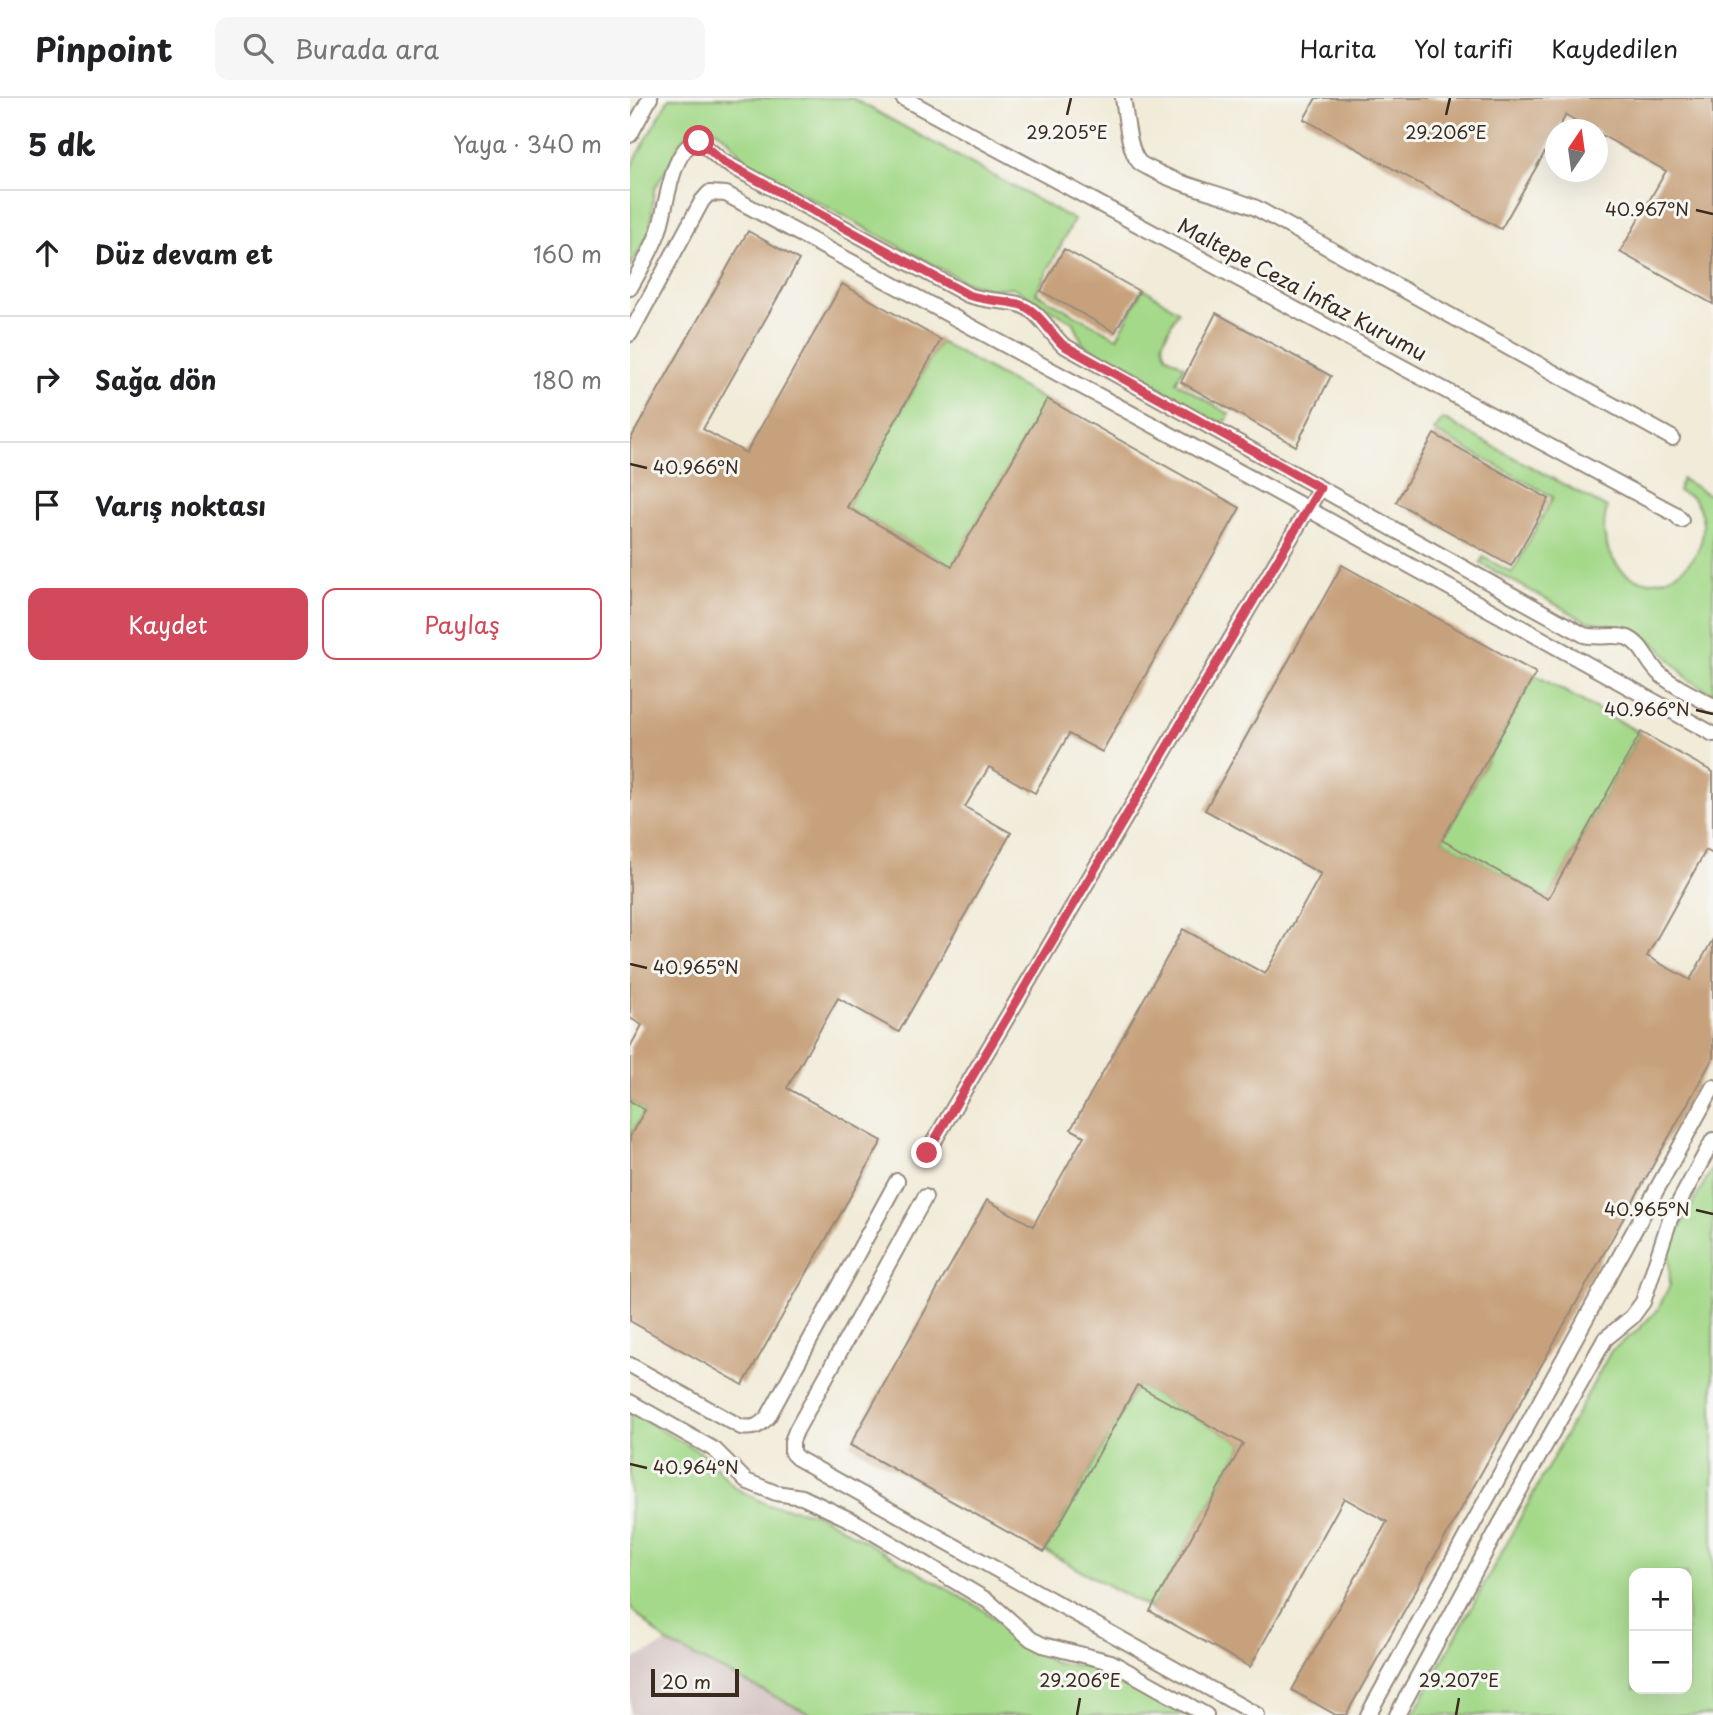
<!DOCTYPE html>
<html lang="tr">
<meta charset="utf-8">
<style>
:root{--surface:#fff;--page:#f6f6f6;--text:#202124;--muted:#757577;--line:#e0e0e0;--accent:#d1495b}
body{margin:0;font-family:"Playpen Sans",sans-serif;background:var(--page);color:var(--text)}
.controls{position:absolute;right:21px;bottom:21px;display:grid;overflow:hidden;border-radius:14px;box-shadow:0 7px 28px #0002}
.controls button{width:63px;height:63px;display:grid;place-items:center;padding:0;border:0;border-bottom:2px solid var(--line);background:var(--surface);color:var(--text);font:35px sans-serif}
.compass{position:absolute;left:915px;top:21px;width:63px;height:63px;border-radius:50%;background:var(--surface);box-shadow:0 7px 28px #0002;rotate:13deg}
.scale{position:absolute;left:21px;bottom:18px;width:88px;box-sizing:border-box;padding-left:7px;border:4px solid #3b2a1e;border-top:0;font-size:19px;line-height:24px;white-space:nowrap;color:#3b2a1e;-webkit-text-stroke:5px #f6f6f2;paint-order:stroke}
.stop{position:absolute;width:21px;height:21px;margin:-16px;border:5px solid #d1495b;border-radius:50%;background:#fff}
.stop.end{background:#d1495b;border-color:#fff;box-shadow:0 2px 7px #0008}
.list{margin:0;padding:0;list-style:none}
h2{display:flex;justify-content:space-between;align-items:center;height:91px;margin:0;padding:0 28px;font-size:30px}
h2 small{font-size:23px;font-weight:400;color:var(--muted)}
.list li{display:grid;grid-template-columns:46px 1fr auto;gap:21px;align-items:center;box-sizing:border-box;height:126px;padding:0 28px;border-top:2px solid var(--line)}
.list b{display:block;font-size:26px;white-space:nowrap}
.list em{font-size:23px;font-style:normal;color:var(--muted)}
.actions{display:flex;gap:14px;padding:21px 28px}
.actions a{flex:1;padding:16px 0;border:2px solid var(--accent);border-radius:14px;text-align:center;font-size:24px;color:var(--accent)}
.actions .main{background:var(--accent);color:#fff}
.icon{flex:none;width:38px;height:38px;fill:none;stroke:currentColor;stroke-width:2;stroke-linecap:round;stroke-linejoin:round}
.map{position:relative;flex:none;width:1083px;height:1617px;overflow:hidden}
header{display:flex;align-items:center;gap:42px;box-sizing:border-box;height:98px;padding:0 35px;background:var(--surface);border-bottom:2px solid var(--line)}
header strong{font-size:33px}
nav{display:flex;gap:38px;margin-inline-start:auto;font-size:24px}
.search{width:490px;height:63px;background:var(--page);display:flex;align-items:center;gap:18px;box-sizing:border-box;padding:0 24px;border-radius:14px;color:var(--muted);font-size:26px}
main{display:flex}
aside{flex:1;background:var(--surface)}
.map>svg:first-child{display:block}
.industrial{fill:#d2bfc0}
.green{fill:#a4d98a;stroke:#708254;stroke-width:2;fill-rule:evenodd}
.building{fill:#c7a17b}
.lines{fill:none;stroke-linecap:round;stroke-linejoin:round}
.service-casing{stroke:#968a7b;stroke-width:18}
.service{stroke:#fff;stroke-width:14}
.route{stroke:#d1495b;stroke-width:9}
.ticks{fill:none;stroke:#3b2a1e;stroke-width:2.5}
.labels{text-anchor:middle;stroke-width:6;stroke-linejoin:round;paint-order:stroke}
.street-label{font-size:21px;fill:#3b2a1e;stroke:#f6f6f2}
.ticks-label{font-size:18px;text-anchor:middle;fill:#3b2a1e;stroke:#f6f6f2;stroke-width:6;stroke-linejoin:round;paint-order:stroke}
</style>
<header>
<strong>Pinpoint</strong>
<div class="search"><svg class="icon" aria-label="search" viewBox="0 0 24 24"><circle cx="10" cy="10" r="6"/><path d="M15 15l6 6"/></svg>Burada ara</div>
<nav><a>Harita</a><a>Yol tarifi</a><a>Kaydedilen</a></nav>
</header>
<main>
<aside>
<h2>5 dk<small>Yaya · 340 m</small></h2>
<ul class="list">
<li><svg class="icon" aria-label="ahead" viewBox="0 0 24 24"><path d="M12 20V5M6 11l6-6 6 6"/></svg><div><b>Düz devam et</b></div><em>160 m</em></li>
<li><svg class="icon" aria-label="right" viewBox="0 0 24 24"><path d="M7 20v-9h11M14 6l5 5-5 5"/></svg><div><b>Sağa dön</b></div><em>180 m</em></li>
<li><svg class="icon" aria-label="arrive" viewBox="0 0 24 24"><path d="M6 21V4h12l-3 4 3 4H6"/></svg><div><b>Varış noktası</b></div></li>
</ul>
<div class="actions"><a class="main">Kaydet</a><a>Paylaş</a></div>
</aside>
<div class="map">
<svg width="1083" height="1617" viewBox="0 0 1083 1617">
<rect width="100%" height="100%" fill="#f6f6f2"/>
<filter id="ink" filterUnits="userSpaceOnUse"><feTurbulence type="fractalNoise" baseFrequency=".0143" numOctaves="2"/><feDisplacementMap in="SourceGraphic" scale="14" xChannelSelector="R" yChannelSelector="G"/><feConvolveMatrix kernelMatrix="1 2 1 2 8 2 1 2 1" color-interpolation-filters="sRGB"/></filter>
<filter id="wash" filterUnits="userSpaceOnUse"><feTurbulence type="fractalNoise" baseFrequency=".00686" numOctaves="4" result="noise"/><feDisplacementMap in="SourceGraphic" scale="28" xChannelSelector="R" yChannelSelector="G"/><feGaussianBlur stdDeviation="1.57" result="paint"/><feColorMatrix in="noise" values="0 0 0 0 0 0 0 0 0 0 0 0 0 0 0 0 0 1.4 0 .05"/><feComposite in="paint" operator="in"/></filter>
<g filter="url(#wash)">
<rect width="100%" height="100%" fill="#f1ebd8"/>
<path class="industrial" d="M37,1545L182,1617H0V1563Z"/>
<path class="green" d="M39,0H222L444,122L406,195L487,240L513,190L548,213L532,245L536,257L554,268L546,284L599,316L597,322L590,325L581,321L453,246L444,225L382,189L363,191L335,184L119,67L98,41L87,33L72,28L64,30L54,40L24,92L20,133L0,170V71Z
M310,244L416,303L322,468L217,409Z
M813,321L977,410C972,427 973,442 981,457C1007,511 1083,473 1072,419C1070,412 1068,405 1062,400C1058,397 1052,395 1048,393L1052,381L1083,399V596L1058,581L1028,548L1002,530L956,523L850,465L853,459L882,475L923,399L804,333Z
M905,577L1010,635L918,801L812,742Z
M0,1003L15,1012L0,1038Z
M1083,1069V1617H783L981,1253L1007,1233L1028,1211L1040,1187L1039,1152L1052,1125ZM1004,1475H1057V1591H1004Z
M507,1287L613,1346L521,1511L415,1453Z
M0,1314L75,1357L105,1390L138,1407L175,1413L191,1418L352,1511L408,1556L424,1565L470,1569L488,1575L558,1617H182L37,1545L0,1509Z"/>
<g id="blocks">
<path class="building" d="M686,0H1083V206L990,154L1036,73L968,35V32H962L936,17L871,131L674,21Z
M118,133L169,162L73,331L116,355L212,186L311,242L217,409L322,468L417,301L610,410L472,654L439,636L405,695L359,669L335,709L381,735L269,934L208,900L157,990L252,1043L113,1287L0,1223V1038L15,1012L0,1003V949L12,927L0,920V342Z
M434,151L509,193L485,234L411,193Z
M586,215L701,278L666,348L551,284Z
M804,336L919,401L881,468L766,404Z
M712,467L906,575L812,742L918,801L1011,634L1083,674V756L1076,752L1017,858L1060,882L1083,841V960L716,1617H706L662,1592L757,1424L714,1400L620,1569L520,1513L613,1346L507,1287L414,1454L220,1347L357,1102L403,1128L454,1038L441,1031L553,831L635,876L691,776L575,712Z"/>
</g>
</g>
<g filter="url(#ink)">
<use href="#blocks" fill-opacity="0" stroke="#968a7b" stroke-width="2"/>
<g class="lines">
<g class="service-casing">
<path id="service" d="M273,0L1045,416L1051,422
M493,0C496,16 498,52 509,64C512,67 519,70 523,72C556,90 592,95 626,110L1042,340
M0,37L20,0
M0,190C10,172 21,154 28,135C37,112 40,48 69,43L92,63L338,197C355,203 370,202 388,206C408,211 419,234 433,247L954,537C970,541 985,535 998,540C1015,548 1017,566 1031,577C1046,590 1066,598 1083,608
M0,236L72,103L79,95L96,96L678,411L1083,636
M297,1055L690,390
M295,1099L166,1333L162,1343V1355L167,1360L627,1617
M0,1267L111,1329C124,1331 129,1328 138,1319L267,1083
M0,1304L85,1352L116,1383L146,1395L172,1399L227,1425L358,1503L401,1541L413,1547L481,1564L576,1617
M738,1617L1083,989
M767,1617L870,1427L975,1241L1002,1219L1013,1204L1040,1121L1083,1042"/>
</g>
<use href="#service" class="service"/>
</g>
</g>
<g class="lines" filter="url(#ink)">
<path class="route" d="M69,43L92,63L338,197C356,203 370,202 388,206C408,211 419,234 433,247L690,390L297,1055"/>
</g>
<path class="ticks" d="M437,17L441,0M816,17L820,0M1066,112L1083,116M0,366L17,370M1066,612L1083,616M0,866L17,870M1066,1112L1083,1116M0,1366L17,1370M447,1617L450,1600M826,1617L829,1600"/>
<g class="labels">
<g class="street-label">
<text transform="translate(672 192) rotate(28)" y="7">Maltepe Ceza İnfaz Kurumu</text>
</g>
</g>
<g class="ticks-label">
<text x="437" y="41">29.205°E</text>
<text x="816" y="41">29.206°E</text>
<text x="1017" y="118">40.967°N</text>
<text x="66" y="376">40.966°N</text>
<text x="1017" y="618">40.966°N</text>
<text x="66" y="876">40.965°N</text>
<text x="1017" y="1118">40.965°N</text>
<text x="66" y="1376">40.964°N</text>
<text x="450" y="1589">29.206°E</text>
<text x="829" y="1589">29.207°E</text>
</g>
</svg>
<div class="controls">
<button>+</button>
<button>−</button>
</div>
<svg class="compass" viewBox="-18 -18 36 36"><path d="M0-13l5 13h-10z" fill="#e53935"/><path d="M0 13l5-13h-10z" fill="#757577"/></svg>
<div class="scale">20 m</div>
<div class="stop" style="left:69px;top:43px"></div>
<div class="stop end" style="left:297px;top:1055px"></div>
</div>
</main>
